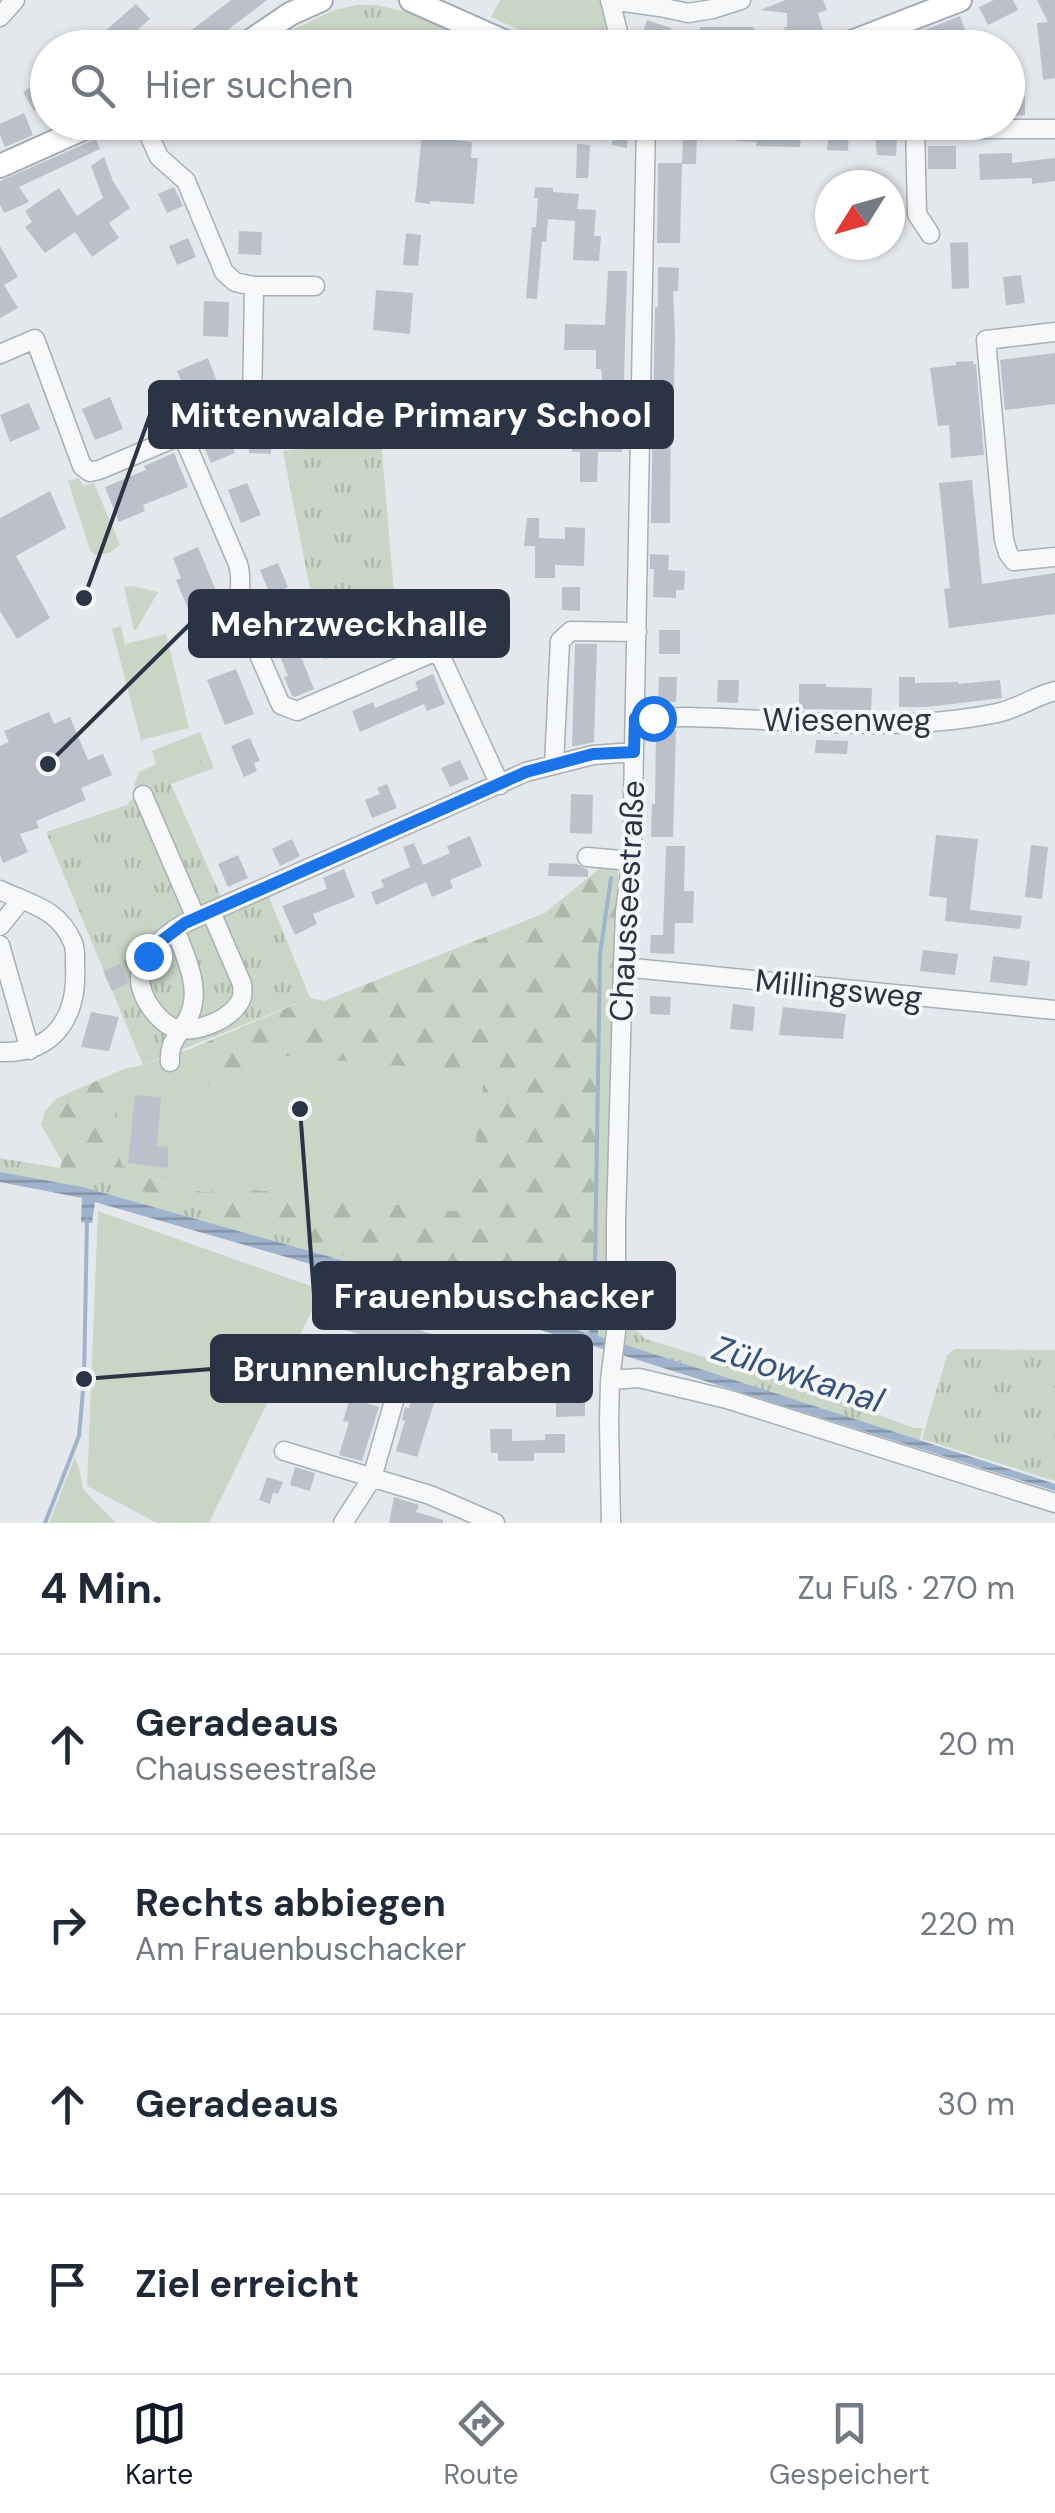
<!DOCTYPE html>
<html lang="de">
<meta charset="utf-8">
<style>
:root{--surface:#fff;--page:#f2f2f3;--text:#1f2937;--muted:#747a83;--line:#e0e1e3;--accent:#111827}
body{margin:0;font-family:"DM Sans",sans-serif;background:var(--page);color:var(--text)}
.compass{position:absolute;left:815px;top:170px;width:90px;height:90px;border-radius:50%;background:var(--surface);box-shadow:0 2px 8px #0004;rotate:233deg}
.stop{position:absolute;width:30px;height:30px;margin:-22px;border:8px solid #1a73e8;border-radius:50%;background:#fff}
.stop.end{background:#1a73e8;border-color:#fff;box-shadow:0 2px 10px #0008}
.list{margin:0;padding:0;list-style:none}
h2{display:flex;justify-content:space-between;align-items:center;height:130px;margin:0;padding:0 40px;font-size:42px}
h2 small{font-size:32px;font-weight:400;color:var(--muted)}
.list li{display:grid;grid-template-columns:65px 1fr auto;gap:30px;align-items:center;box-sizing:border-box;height:180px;padding:0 40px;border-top:2px solid var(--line)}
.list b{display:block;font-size:38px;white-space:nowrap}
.list p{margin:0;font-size:32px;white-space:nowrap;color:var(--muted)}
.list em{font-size:32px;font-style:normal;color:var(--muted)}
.icon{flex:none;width:55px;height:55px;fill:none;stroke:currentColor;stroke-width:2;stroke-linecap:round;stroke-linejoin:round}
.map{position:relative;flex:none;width:1055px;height:1523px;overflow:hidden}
.search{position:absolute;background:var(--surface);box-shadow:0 2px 8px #0004;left:30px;right:30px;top:30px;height:110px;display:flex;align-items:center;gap:25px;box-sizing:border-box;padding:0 35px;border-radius:55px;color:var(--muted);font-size:38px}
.sheet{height:850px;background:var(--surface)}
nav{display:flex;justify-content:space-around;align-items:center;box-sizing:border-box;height:140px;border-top:2px solid var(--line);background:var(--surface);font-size:28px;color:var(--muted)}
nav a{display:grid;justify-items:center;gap:5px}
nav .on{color:var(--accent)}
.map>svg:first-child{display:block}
.grass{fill:url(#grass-tufts)}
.forest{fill:url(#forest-firs)}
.green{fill:#c9d6c5}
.water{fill:url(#water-rules)}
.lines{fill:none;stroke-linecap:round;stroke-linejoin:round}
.stream{stroke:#9fb4cc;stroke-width:4}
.building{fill:#bbc0ca}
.minor-casing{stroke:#a9aeb7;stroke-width:21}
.major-casing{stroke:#a3abb8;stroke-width:26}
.minor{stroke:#f7f8fa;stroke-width:18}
.major{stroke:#fff;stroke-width:22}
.route{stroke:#1a73e8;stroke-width:12}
.labels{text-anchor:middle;stroke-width:8;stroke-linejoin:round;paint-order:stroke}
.street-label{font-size:32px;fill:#2b3445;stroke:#f4f6f9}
.water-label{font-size:35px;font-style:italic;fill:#34527a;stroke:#f4f6f9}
.leader{fill:none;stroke:#2b3445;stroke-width:4}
.callout-dot{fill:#2b3445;stroke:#f4f6f9;stroke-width:4}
.callout{fill:#2b3445;stroke:#2b3445;stroke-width:4}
.callout-label{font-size:35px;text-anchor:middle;font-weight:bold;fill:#fff}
</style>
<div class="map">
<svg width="1055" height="1523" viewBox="0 0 1055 1523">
<defs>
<pattern id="grass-tufts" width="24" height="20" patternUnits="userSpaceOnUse" patternTransform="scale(2.5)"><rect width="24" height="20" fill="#c9d6c5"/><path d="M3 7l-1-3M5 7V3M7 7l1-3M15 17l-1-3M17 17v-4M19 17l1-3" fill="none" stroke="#adb8ab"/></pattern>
<pattern id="forest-firs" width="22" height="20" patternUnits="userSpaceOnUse" patternTransform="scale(2.5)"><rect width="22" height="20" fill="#c9d6c5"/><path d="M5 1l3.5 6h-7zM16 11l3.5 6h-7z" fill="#adb8ab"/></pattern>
<pattern id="water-rules" width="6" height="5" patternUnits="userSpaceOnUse" patternTransform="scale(2.5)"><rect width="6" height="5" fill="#9fb4cc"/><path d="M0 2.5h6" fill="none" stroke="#8293a7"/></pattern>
</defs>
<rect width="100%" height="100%" fill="#e4e7ec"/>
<path class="grass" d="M357,5H377L414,14L416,10L502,47L320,48L276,38L334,10Z
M381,439L397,628L324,660L283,451Z
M200,732L214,768L171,784L225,906L266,890L310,998L143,1065L46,832L127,805L137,793L134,786L139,772L156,764L152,751Z
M0,1158L83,1172L437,1283L451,1291L83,1187L0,1172Z
M621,1300L630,1301C631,1319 631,1328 646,1339L817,1392L914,1428H923L919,1441L621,1344Z
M955,1349L1055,1350V1481L922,1439L947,1355Z"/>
<path class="forest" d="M599,869H618L616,1021L609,1167L608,1340L597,1336L598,1321L591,1322V1334L83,1172L60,1168L62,1161L41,1125L45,1111L57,1098L124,1069L127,1076C119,1108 107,1135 124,1166L163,1182L204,1192L233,1189L256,1190L466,1212L275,1055L229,1082L209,1086L190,1049L310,998L324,1001L545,913Z"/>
<path class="green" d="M500,0H600L610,47H559L491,17Z
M79,478L83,486L94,483L120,545L109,553L95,555L90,550L68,481Z
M132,586L158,592L136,630H134L124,587Z
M121,626L125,644L166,634L189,728L141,740L112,629Z
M193,742L202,766L171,778L162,754Z
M190,1049L209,1086L229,1082L275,1055L485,1073L466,1212L256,1190L233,1189L204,1192L164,1182L123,1166C107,1135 119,1108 127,1076L124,1069L143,1065Z
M98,1211L322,1290L209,1523H157L87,1486Z
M75,1457L79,1468L83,1489L116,1523H49Z"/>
<path class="water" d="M0,1172L83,1187L451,1291L590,1334L591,1321H598V1336L1055,1484V1491L571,1339L95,1202L92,1223L81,1222L82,1198L0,1182Z"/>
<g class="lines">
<path class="stream" d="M594,1322L600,954L611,878
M45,1523L79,1436L84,1379L87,1220"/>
</g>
<path class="building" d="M231,0H267L204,48H168Z
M786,0H823L827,10L818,13L824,33L790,43L784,27H787V13L760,10Z
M994,0H1013L1018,10L988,25L979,7Z
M1037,0H1055V78L1043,80L1037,23L1048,22Z
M136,4L150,19L117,48H97L110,36L105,31Z
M960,16L966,33L928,48H879Z
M647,20L671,28L665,48L640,41Z
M700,27H754V30L716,41V48H701Z
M48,64V100L44,94L39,97L44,105L34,111L23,92L38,83L32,73Z
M1008,96H1025V115L1008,116Z
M24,113L33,135L5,147L0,135V124Z
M418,122H438L436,138L472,142L471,158H478L474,204L430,201V204L415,202L422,134L417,133Z
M661,122H714L713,137L697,136L696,164H682L683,140L661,139Z
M738,122L802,126L800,147L756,146L757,142L737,141Z
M613,123L628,126L627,148L612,145Z
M829,129L849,131L848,151L827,150Z
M875,135L897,136L896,156L877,155Z
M96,139L100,149L19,187L29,202L4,213L0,205V181Z
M577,144L590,145L588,178H576Z
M928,146H956V169H928Z
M1012,153V163L1055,158V181L1032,184V178L980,180L979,154Z
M104,157L113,181L130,208L109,223L119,238L92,257L75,232L45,253L25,227L32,222L25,211L59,188L77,216L103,198L91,166Z
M658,163H682L680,243H657Z
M174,187L183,206L167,213L158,194Z
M535,187L553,188V192L579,194L577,209L596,210L594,236H601L599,261L573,260L575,221L548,219L546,242L542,241L537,299L526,298L532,227H536L538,198H534Z
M239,231L262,232L261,255L238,254Z
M406,233L421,235L418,266L403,265Z
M188,238L196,257L177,265L169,246Z
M968,242L969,288L952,289L950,243Z
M0,246L18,277L4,285L18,308L0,318Z
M658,267L679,268L678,291H673L675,336L674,388H671L670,523H651L655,307H658Z
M608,271H627L622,452H598L597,482H580V452H572L573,426H555L556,413L601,415L602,376L601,369H596V350H564L565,324L605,325Z
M1021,275L1025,303L1006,305L1003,277Z
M376,290L413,293L410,334L373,330Z
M204,301L229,302L228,337L203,336Z
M1055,353V404L1005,410L1000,360Z
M208,358L218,384L188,397L177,371Z
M973,361V364H976L984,455L951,458L949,425L938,426L930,368L956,365V362Z
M110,397L123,429L95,440L82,409Z
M29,403L40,429L10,442L0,415Z
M227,432L235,453L211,463L202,442Z
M249,433L271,434V454L249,453Z
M174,453L188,487L143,505L145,511L119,522L105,487L146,470L144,466Z
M972,480L982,584L1055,573V614L949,628L944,589L950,588L939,483Z
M247,483L261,515L241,523L228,490Z
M50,491L66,528L16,556L50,618L17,639L0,611V518Z
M527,518H539V538L565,539V527L585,528L584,566L555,565V578H535V546H524Z
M198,547L225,613L195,626L176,580L181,578L173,558Z
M650,554L669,555L668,570L685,571L684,590H676V598L653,597L654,569H650Z
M278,563L288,587L270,595L260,570Z
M562,587H580V611L562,610Z
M277,606L289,636L292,635L314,689L295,697L292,696L284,677L288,676L270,633L265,635L257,614Z
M659,630H680V654H659Z
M575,644H597L594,742L576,746H572Z
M236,669L254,714L225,725L207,680Z
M433,674L445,704L427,711L424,704L360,732L352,711L373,702L375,708L418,690L415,682Z
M659,677H677L676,702H658Z
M899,677H915V683L958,682L959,684L1000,680L1002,698L927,707H899Z
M718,680H739L738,703L717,702Z
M799,684H826V687L872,688L871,710L799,709Z
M49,712L54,724L70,717L88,760L103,754L112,775L81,788L86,800L36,821L39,828L20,834L28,852L3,863L0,855V746L9,742L4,731Z
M656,730H676L673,837H651L652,804H655Z
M250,738L260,761L254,763L257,771L244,777L231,746Z
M816,740L848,741L847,754L815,753Z
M460,760L469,779L450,787L441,768Z
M387,784L397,808L372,818L365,800L380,794L377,788Z
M571,794L593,795L592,834L570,833Z
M936,835L978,839L970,910L1022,916L1020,929L945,921L947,898L929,896Z
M470,836L482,866L450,880L453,888L432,897L426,882L376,905L371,892L384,887L381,880L410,867L403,847L414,843L423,865L450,853L447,846Z
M292,839L300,856L280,866L272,849Z
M1031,845L1048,847L1042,899L1025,897Z
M666,846H685L684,891H694L693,923H675L674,954L650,953L651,935H663Z
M238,855L248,878L228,887L218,864Z
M549,863L577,864L588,870V877L548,876Z
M344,869L355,897L313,914L317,924L295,935L282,906L327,889L323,878Z
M923,950L958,954L955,975L920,971Z
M993,956L1030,961L1027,986L990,982Z
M120,964L128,983L112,991L103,971Z
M650,996L671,997L670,1015L650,1014Z
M733,1004L755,1007L753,1031L730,1029Z
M783,1007L846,1014L843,1039L779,1035Z
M91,1012L119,1017L109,1051L81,1047Z
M135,1095L161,1097L157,1146L168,1147V1168L128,1163Z
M344,1306L438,1336L432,1355L338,1328Z
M350,1355L369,1361L357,1400L379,1407L362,1461L339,1455L349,1422L343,1421L349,1401L322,1393L330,1366L345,1370Z
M419,1381L439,1387L417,1457L396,1451L405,1421L402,1420L405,1407L409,1408Z
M511,1387L585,1389V1416L556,1417V1401H511Z
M490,1429H512V1441L545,1440V1434H565V1453H534V1461H498V1453H491Z
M295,1467L315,1473L310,1491L290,1485Z
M267,1477L283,1482L278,1494L273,1493L270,1504L259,1500Z
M394,1497L419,1505L416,1512L443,1520V1523H389Z"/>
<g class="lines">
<g class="minor-casing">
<path id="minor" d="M610,0L660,7L688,13L713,9L741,0
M610,0L622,48
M0,17L15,0
M265,31L274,42L290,48
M143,122L159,157L186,181L224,272L235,282L254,286
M873,122L968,129H1055
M915,125L917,214L930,234
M1055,332L986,340L1004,540L1008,553L1014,561L1055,557
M0,354L35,339L82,466L90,472L99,470L243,409L280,413
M252,410L254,286H315
M182,434L238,564C243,580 238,594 240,611L281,705L297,711L434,652L442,659L500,785
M635,717C653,718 671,717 689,717C792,719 896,734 997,713C1017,709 1035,696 1055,691
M554,764L560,641L571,631L637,632
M143,795L196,918
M587,857L631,861
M0,890C29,904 59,908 73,943C76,950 75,959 75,966C78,1017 54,1054 0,1052
M211,912L242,984C243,993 243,999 237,1006C225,1022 191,1035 172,1027C163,1023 155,1014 149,1005C125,967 153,943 185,923L526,772L593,755L634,752
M0,926L17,905V897
M0,945L30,1050
M623,967L1055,1010
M170,1062C168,1042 180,1034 188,1018C203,990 185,956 175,929
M610,1380L639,1378L727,1399L1055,1503
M284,1451L430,1495L495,1523
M343,1523L372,1478L398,1387L396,1366
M611,1523L609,1422L610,1380L616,1332V1221L623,967L625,912L632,855L646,122"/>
</g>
<g class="major-casing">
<path id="major" d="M411,0L519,48
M240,48L290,14L321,0
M836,48L960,0
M0,166L98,122"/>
</g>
<use href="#minor" class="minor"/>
<use href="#major" class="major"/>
</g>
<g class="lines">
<path class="route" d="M148,956L160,942L185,923L526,772L593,754L634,752L635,718H653"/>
</g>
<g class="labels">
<g class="street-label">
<text x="847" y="731">Wiesenweg</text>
<text transform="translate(627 901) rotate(-87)" y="11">Chausseestraße</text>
<text transform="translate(839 989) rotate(6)" y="11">Millingsweg</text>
</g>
<g class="water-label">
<text transform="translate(798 1374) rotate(18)" y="12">Zülowkanal</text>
</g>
</g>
<path class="leader" d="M84 598L150 415M48 764L190 624M300 1109L314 1295M84 1379L212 1369"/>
<g class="callout-dot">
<circle cx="84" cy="598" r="10"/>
<circle cx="48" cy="764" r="10"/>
<circle cx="300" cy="1109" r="10"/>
<circle cx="84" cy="1379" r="10"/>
</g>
<g class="callout">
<rect x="150" y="382" width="522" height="65" rx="10"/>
<rect x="190" y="591" width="318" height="65" rx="10"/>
<rect x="314" y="1263" width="360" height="65" rx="10"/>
<rect x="212" y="1336" width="379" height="65" rx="10"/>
</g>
<g class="callout-label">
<text x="411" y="427">Mittenwalde Primary School</text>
<text x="349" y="636">Mehrzweckhalle</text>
<text x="494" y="1308">Frauenbuschacker</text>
<text x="402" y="1381">Brunnenluchgraben</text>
</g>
</svg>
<svg class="compass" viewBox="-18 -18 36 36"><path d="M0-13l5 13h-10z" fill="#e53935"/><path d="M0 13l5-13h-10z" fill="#747a83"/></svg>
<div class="stop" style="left:653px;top:718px"></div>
<div class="stop end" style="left:148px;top:956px"></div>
<div class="search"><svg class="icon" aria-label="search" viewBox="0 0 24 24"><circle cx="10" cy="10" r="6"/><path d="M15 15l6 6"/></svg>Hier suchen</div>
</div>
<section class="sheet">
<h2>4 Min.<small>Zu Fuß · 270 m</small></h2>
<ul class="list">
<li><svg class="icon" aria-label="ahead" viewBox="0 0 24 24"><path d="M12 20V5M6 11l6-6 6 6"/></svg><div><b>Geradeaus</b><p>Chausseestraße</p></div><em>20 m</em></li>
<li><svg class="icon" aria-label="right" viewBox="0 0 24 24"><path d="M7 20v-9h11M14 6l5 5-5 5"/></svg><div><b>Rechts abbiegen</b><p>Am Frauenbuschacker</p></div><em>220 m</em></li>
<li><svg class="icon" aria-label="ahead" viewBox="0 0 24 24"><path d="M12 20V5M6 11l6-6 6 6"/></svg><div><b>Geradeaus</b></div><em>30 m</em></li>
<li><svg class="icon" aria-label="arrive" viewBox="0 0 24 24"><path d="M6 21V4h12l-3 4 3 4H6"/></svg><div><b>Ziel erreicht</b></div></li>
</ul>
</section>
<nav>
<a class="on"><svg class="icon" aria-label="map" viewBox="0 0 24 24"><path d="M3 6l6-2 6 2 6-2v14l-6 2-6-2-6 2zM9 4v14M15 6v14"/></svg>Karte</a>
<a><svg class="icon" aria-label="directions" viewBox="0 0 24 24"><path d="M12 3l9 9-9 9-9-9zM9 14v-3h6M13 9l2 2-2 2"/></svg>Route</a>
<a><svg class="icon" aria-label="saved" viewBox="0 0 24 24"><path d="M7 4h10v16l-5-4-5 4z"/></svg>Gespeichert</a>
</nav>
